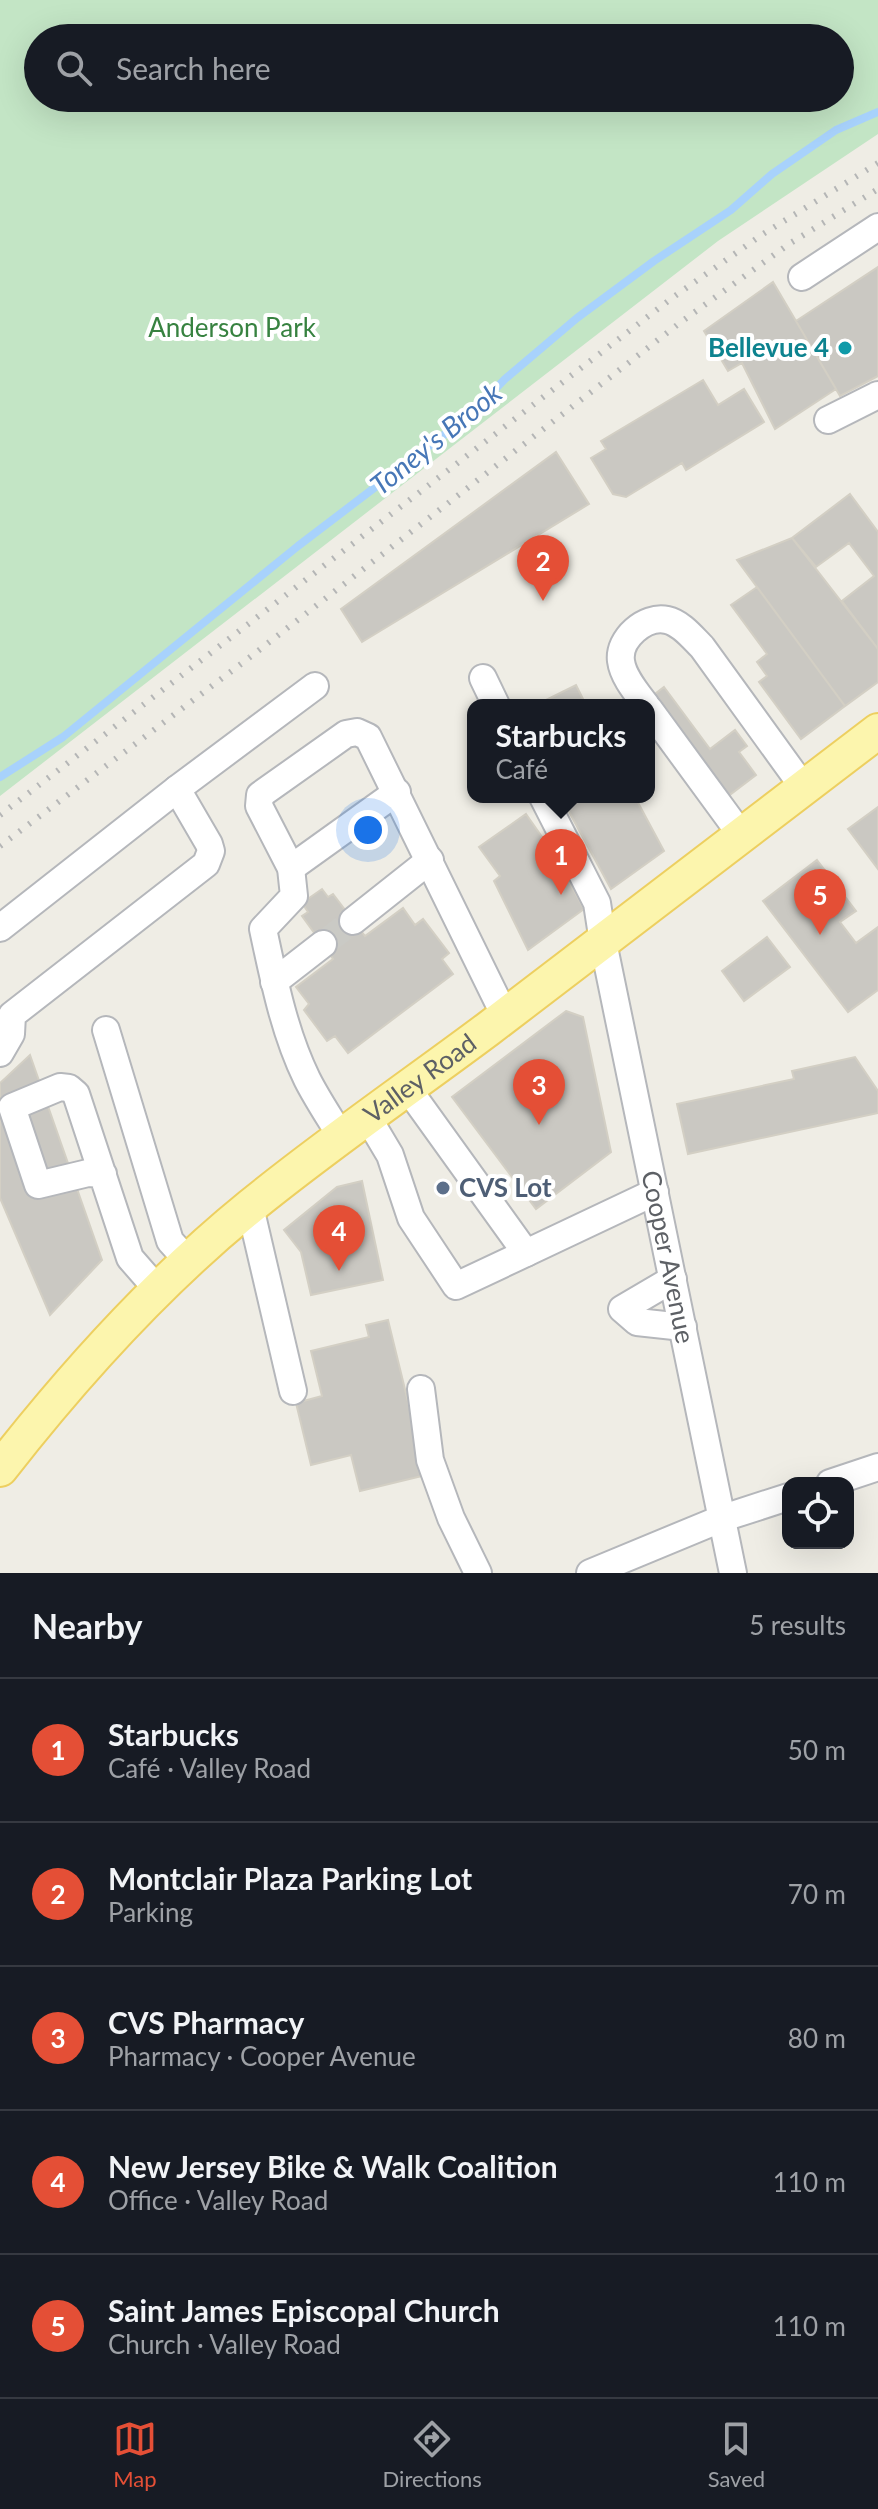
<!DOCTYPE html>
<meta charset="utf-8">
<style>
:root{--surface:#171b24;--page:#242831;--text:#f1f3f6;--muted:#9ea1a6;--line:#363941;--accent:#e44f36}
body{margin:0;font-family:Lato,sans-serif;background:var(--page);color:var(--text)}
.controls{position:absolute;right:24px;bottom:24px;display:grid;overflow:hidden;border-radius:16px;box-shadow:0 8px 32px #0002}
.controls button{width:72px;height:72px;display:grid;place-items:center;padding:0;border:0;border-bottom:2px solid var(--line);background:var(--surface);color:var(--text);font:40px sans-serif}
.you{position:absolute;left:368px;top:830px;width:28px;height:28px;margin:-20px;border:6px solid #fff;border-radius:50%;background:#1a73e8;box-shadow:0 0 0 12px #1a73e833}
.badge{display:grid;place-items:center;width:52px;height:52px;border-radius:50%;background:var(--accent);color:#fff;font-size:26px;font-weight:700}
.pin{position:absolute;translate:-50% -66px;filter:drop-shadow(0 2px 4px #0008)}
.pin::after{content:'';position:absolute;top:42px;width:28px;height:24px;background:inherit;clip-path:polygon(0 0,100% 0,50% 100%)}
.popup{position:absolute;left:467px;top:699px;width:188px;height:104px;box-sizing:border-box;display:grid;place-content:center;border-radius:16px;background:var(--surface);filter:drop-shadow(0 2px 6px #0005);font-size:26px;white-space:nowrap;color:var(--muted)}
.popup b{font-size:30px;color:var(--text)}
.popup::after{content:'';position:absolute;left:50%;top:100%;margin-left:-16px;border:16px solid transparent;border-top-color:var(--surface)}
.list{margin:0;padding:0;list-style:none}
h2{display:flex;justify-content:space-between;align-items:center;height:104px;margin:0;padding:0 32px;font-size:34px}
h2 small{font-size:26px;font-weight:400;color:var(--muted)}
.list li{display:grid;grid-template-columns:52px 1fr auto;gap:24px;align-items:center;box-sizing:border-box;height:144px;padding:0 32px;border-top:2px solid var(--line)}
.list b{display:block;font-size:30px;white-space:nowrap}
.list p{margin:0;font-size:26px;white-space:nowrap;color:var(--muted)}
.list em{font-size:26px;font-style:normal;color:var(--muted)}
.icon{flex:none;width:44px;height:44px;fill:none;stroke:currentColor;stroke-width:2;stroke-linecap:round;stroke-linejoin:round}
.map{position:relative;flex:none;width:878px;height:1573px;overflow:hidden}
.search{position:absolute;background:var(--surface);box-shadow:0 8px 32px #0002;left:24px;right:24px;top:24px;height:88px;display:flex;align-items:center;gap:20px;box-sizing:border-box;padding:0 28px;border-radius:44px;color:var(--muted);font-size:30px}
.sheet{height:824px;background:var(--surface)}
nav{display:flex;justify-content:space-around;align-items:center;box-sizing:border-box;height:112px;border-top:2px solid var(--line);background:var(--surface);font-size:22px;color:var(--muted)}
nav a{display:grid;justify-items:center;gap:4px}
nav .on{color:var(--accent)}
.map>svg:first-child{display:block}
.green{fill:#c3e5c5;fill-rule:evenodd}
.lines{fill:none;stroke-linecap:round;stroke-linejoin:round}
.stream{stroke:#a8d2fc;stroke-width:8}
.building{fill:#cac8c2;stroke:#d3cfc4;stroke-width:2}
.minor-tunnel{stroke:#cacac5;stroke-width:26;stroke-dasharray:26 13;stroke-linecap:butt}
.minor-casing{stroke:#b5b7bb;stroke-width:30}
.major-casing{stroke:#edcf60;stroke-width:38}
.minor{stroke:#fff;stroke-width:26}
.major{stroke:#fcf5ad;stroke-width:34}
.rail{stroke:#b5b6b6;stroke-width:6;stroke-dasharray:2 10;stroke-linecap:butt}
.culture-dot{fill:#0f9aa8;stroke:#fff;stroke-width:3}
.service-dot{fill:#5c6f8a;stroke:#fff;stroke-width:3}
.labels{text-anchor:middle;stroke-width:8;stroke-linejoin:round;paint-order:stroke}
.park-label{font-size:26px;fill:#378240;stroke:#fff}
.culture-label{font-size:26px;font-weight:bold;fill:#0d838f;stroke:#fff;text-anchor:end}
.street-label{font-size:26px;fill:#5d6065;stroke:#fff}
.service-label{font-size:26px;font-weight:bold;fill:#4e5e75;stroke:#fff;text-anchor:start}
.water-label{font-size:28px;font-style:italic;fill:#4777b7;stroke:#fff}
</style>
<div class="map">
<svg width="878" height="1573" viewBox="0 0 878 1573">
<rect width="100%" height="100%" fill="#efede5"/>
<path class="green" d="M0,0H878V134L718,241L0,796ZM840,38V98H38V38Z"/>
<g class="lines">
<path class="stream" d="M0,777L63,737L298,546L470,415L505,379L577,318L654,261L731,210L772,174L836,130L878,112"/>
</g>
<path class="building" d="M878,267V376L840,396L796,321Z
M773,282L836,389L775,429L742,363L728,371L704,331Z
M703,380L718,405L744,389L764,422L686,470L682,463L626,497L613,494L591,458L606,449L601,441Z
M556,452L589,504L362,642L341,609Z
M850,494L878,532V649L842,601L874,576L849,543L816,567L792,538Z
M792,538L878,649V682L845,706L737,560Z
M757,587L845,706L801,739L759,682L767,676L757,662L767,654L731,605Z
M576,685L586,705H536Z
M664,687L710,749L735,730L747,746L739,752L756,775L727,797L651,697Z
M561,797H635L664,851L611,889Z
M878,807V869L848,829Z
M526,814L554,854L584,909L528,950L494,881L500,876L479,847Z
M817,860L856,911L840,922L856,943L878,927V990L848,1012L763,901Z
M322,889L328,897L333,894L365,936L403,908L415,925L423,919L449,953L442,959L453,974L348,1053L335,1036L327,1041L304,1010L309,1004L296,987L333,959L302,916L308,912L302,903Z
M767,937L790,967L744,1001L722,971Z
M566,1011L583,1017L611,1152L536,1209L452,1097Z
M30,1055L102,1260L50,1315L0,1198V1083Z
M855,1057L878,1091V1113L688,1154L677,1104L794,1079L792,1071Z
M362,1181L383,1280L311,1295L301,1252L284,1230L337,1187Z
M388,1320L426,1475L360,1491L351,1455L311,1465L296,1403L322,1396L311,1351L369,1337L366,1325Z"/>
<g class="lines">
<path class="minor-tunnel" d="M323,944L353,921"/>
<g class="minor-casing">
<g id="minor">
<path d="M802,277L878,227"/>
<path d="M828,420L878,395"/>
<path d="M483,678L496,705"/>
<path d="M646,705C637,693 623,677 621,661C618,639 645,615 667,620C681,623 692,637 702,647L804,788"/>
<path d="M649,709L742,836"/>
<path id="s1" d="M543,797L597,903L603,942L733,1573"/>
<path d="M291,868L397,792"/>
<path d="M353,921L430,860"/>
<path d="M0,928L177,789L315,686"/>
<path d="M274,982L323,944"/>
<path d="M106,1030L170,1241L189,1262"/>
<path d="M0,1053L11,1034L12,1015L206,864L211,851L209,844L177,789"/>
<path d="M368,1118L390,1155L411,1218L456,1286L526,1253L408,1089"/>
<path d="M342,1138C330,1118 317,1099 307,1079C284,1032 274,980 263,929L294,896L291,868L259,806L260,795L346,734L357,732L368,737L505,1016"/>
<path d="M103,1174L88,1173L38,1185L12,1107L60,1087L69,1088L76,1094L130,1258L158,1290"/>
<path d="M250,1207L293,1391"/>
<path d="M526,1253L655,1192"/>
<path d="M673,1279L622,1309L637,1322L683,1327"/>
<path d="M421,1389L430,1460L451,1518L478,1573"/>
<path d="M830,1483L878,1467"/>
<path d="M590,1573L723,1518L788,1497"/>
</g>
</g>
<g class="major-casing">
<g id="major">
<path id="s2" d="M0,1469C75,1373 156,1283 251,1206C327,1144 409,1088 488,1029C619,930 749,831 878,731"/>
</g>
</g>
<use href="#minor" class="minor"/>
<use href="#major" class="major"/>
<path class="rail" d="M0,815L672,298L763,234L878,163
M0,846L245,661L681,322L789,244L878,189"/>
</g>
<circle class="culture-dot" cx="845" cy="348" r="8"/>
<circle class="service-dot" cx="443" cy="1188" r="8"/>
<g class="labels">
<g class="park-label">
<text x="232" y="337">Anderson Park</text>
</g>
<g class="culture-label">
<text x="829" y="357">Bellevue 4</text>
</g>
<g class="street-label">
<text dy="9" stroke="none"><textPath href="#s2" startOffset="576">Valley Road</textPath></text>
<text dy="9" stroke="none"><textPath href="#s1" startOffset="480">Cooper Avenue</textPath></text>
</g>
<g class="service-label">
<text x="459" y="1197">CVS Lot</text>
</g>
<g class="water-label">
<text transform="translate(436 439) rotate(-39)" y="10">Toney's Brook</text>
</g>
</g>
</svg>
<div class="controls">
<button><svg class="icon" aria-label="locate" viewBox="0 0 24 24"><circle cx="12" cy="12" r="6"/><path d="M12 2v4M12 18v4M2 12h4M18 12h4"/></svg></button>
</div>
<div class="you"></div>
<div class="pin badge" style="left:561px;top:895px">1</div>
<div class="popup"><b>Starbucks</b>Café</div>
<div class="pin badge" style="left:543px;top:601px">2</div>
<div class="pin badge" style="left:539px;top:1125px">3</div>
<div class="pin badge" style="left:339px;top:1271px">4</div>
<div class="pin badge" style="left:820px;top:935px">5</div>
<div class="search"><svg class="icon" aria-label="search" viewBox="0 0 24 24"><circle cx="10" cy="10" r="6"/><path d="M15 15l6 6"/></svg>Search here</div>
</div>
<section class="sheet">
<h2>Nearby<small>5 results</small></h2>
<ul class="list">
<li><span class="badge">1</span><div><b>Starbucks</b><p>Café · Valley Road</p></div><em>50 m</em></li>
<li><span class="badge">2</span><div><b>Montclair Plaza Parking Lot</b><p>Parking</p></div><em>70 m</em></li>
<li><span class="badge">3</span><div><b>CVS Pharmacy</b><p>Pharmacy · Cooper Avenue</p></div><em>80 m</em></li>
<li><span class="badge">4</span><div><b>New Jersey Bike &amp; Walk Coalition</b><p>Office · Valley Road</p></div><em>110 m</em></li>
<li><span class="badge">5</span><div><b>Saint James Episcopal Church</b><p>Church · Valley Road</p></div><em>110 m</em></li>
</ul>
</section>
<nav>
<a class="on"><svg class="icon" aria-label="map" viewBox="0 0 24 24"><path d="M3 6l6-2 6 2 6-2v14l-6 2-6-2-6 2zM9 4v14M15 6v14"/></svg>Map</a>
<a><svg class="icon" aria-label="directions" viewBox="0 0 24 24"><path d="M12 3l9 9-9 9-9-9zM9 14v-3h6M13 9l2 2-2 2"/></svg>Directions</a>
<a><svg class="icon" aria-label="saved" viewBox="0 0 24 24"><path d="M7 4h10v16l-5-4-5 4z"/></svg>Saved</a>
</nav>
